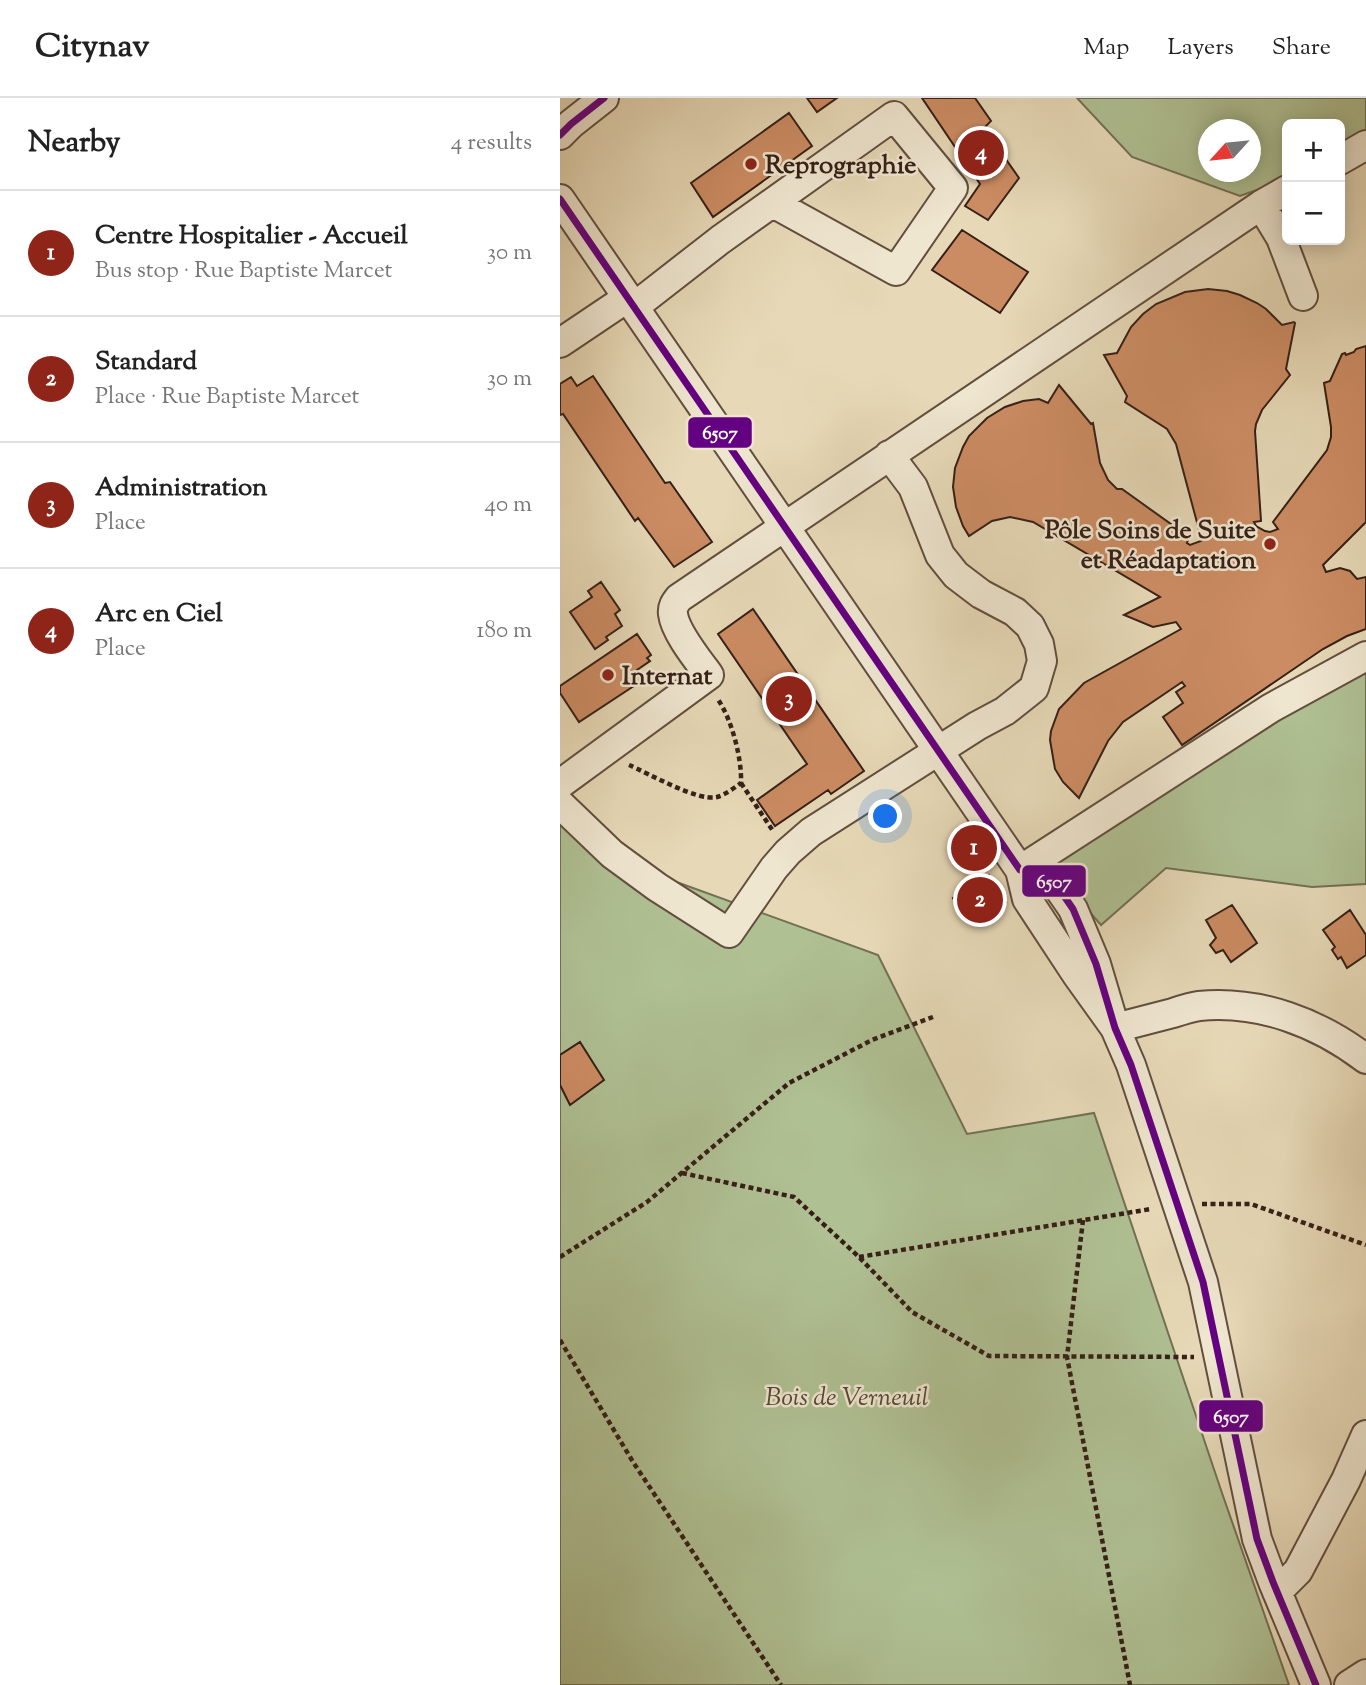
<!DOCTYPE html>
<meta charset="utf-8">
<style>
:root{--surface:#fff;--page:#f2f2f2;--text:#222;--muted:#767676;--line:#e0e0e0;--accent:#8f2418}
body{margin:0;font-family:"Sorts Mill Goudy",serif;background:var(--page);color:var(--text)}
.controls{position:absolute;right:21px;top:21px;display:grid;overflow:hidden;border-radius:10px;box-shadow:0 4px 18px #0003}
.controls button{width:63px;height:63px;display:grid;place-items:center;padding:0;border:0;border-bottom:2px solid var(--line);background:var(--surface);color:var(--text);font:35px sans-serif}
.compass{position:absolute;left:638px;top:21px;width:63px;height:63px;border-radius:50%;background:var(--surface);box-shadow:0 4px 18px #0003;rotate:243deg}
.you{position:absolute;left:326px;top:719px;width:24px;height:24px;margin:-18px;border:5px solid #fff;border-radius:50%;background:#1a73e8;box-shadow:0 0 0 10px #1a73e833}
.badge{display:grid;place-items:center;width:46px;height:46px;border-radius:50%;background:var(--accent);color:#fff;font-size:23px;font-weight:700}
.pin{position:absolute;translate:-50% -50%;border:4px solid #fff;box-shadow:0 2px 7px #0006}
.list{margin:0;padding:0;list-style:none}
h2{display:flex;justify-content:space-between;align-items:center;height:91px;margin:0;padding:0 28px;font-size:30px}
h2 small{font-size:23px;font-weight:400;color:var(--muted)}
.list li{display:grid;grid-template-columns:46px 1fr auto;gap:21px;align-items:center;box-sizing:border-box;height:126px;padding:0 28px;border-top:2px solid var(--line)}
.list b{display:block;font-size:26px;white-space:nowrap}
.list p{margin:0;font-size:23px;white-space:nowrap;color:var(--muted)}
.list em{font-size:23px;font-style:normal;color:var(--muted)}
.map{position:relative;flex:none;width:806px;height:1587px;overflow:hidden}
header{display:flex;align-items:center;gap:42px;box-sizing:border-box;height:98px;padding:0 35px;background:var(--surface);border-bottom:2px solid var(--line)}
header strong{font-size:33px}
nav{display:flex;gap:38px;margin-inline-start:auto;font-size:24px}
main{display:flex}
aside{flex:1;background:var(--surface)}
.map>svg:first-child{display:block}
.green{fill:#afc093;stroke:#727055;stroke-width:2;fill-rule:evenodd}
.building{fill:#cc8c63;stroke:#351f17;stroke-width:2}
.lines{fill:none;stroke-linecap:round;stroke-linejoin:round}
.minor-casing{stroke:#624e3f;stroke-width:32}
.path{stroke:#351f17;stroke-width:4.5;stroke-dasharray:5 3.5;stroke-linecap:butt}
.minor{stroke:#efe6d0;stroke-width:28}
.bus-1-casing{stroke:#efe6d0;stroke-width:12}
.bus-1{stroke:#640082;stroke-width:7}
.poi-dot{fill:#8f2418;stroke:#efe6d0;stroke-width:2.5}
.labels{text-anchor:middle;stroke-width:5;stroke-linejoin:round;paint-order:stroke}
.poi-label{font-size:26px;font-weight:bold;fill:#351f17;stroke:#efe6d0;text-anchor:start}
.park-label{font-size:26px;font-style:italic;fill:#544736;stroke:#efe6d0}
.line-badge{stroke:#efe6d0;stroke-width:2.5}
.badge-label{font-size:19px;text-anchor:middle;font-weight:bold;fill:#fff}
</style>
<header>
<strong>Citynav</strong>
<nav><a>Map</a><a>Layers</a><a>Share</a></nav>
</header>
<main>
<aside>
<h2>Nearby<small>4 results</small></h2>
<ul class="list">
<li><span class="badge">1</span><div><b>Centre Hospitalier - Accueil</b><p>Bus stop · Rue Baptiste Marcet</p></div><em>30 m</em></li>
<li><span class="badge">2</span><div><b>Standard</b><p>Place · Rue Baptiste Marcet</p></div><em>30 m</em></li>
<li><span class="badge">3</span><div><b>Administration</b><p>Place</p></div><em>40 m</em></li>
<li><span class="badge">4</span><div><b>Arc en Ciel</b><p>Place</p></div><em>180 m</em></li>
</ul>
</aside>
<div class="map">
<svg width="806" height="1587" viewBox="0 0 806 1587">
<rect width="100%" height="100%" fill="#e7d9b7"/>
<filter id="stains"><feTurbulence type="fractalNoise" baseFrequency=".00286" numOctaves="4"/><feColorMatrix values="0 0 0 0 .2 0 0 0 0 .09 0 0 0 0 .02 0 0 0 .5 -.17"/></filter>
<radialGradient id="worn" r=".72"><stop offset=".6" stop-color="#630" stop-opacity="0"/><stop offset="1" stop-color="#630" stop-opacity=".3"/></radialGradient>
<path class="green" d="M517,0H806V52L780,62V26H727V81L680,98L572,59ZM648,32H690V74H648Z
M806,563V786L752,789L606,770L541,827L484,762Z
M0,720L111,782L318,857L407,1036L534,1015L662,1395L729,1587H0Z"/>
<path class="building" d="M247,0H277L257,14Z
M362,0H415L431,23L424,30L459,80L428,122L405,108L420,86Z
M229,15L252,48L153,119L131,85Z
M402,132L468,174L440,215L372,172Z
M648,191L667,193L680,197L697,205L706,211L722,227L734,224L735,225L726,271L730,277L702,312L696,326L695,333L701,423L694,424L696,428L705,433L710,434L718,431L713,424L767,352L771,339V329L764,285L770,283L782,256L785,255L786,257L794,254L796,251L806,248V424L763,467L766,474L780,470L790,473L797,481L806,479V531L787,538L763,551L622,647L603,619L623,605L616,594L625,588L622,584L563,624L548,643L519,700L503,684L495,671L490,642L491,633L499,611L524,585L621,531L616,524L593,529L564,517L600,499L473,424L450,419L432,423L409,438L403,428L396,409L393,389L395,370L403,349L409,338L427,320L445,309L463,303L479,301L488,305L499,287L531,326L533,325L540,365L548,382L557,391H562L629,439L627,445L630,447L641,443L647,437L648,431L639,432L616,346L607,331L565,304L567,298L544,257L557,255L571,229L583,216L596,206L625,194Z
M33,278L105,385L110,384L152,444L114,469L78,420L75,423L3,316L0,317V286L11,279L17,288Z
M41,484L60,512L55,516L62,528L46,539L48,542L35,551L10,514L32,499L28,493Z
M193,511L304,673L271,696L268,692L215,728L197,702L247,666L158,536Z
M77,536L91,557L87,560L90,563L77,572L83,582L19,624L0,595V588Z
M429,777L446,804L410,826L393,800Z
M672,807L697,845L671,864L663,852L656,855L650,847L656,840L646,822Z
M790,812L806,837V857L787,870L781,859L778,861L772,852L775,849L763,832Z
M20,944L44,982L10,1007L0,987V957Z"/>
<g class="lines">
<g class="minor-casing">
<path id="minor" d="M0,37L11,26L44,0
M780,62L806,47
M0,101L460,772L467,801L517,877L555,930
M701,107L721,140L743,198
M74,209L160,142L334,18L393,90L336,173L213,105
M0,245L67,200
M0,686L149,577C138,562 115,534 113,516C112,509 115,505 119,500L701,107L727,92
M0,706L52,756L97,789L169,835L214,770L228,754L251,734L417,628L445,613L474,590L482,563L479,546L470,528L455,514L421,496L396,477L380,457L353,389L329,357
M460,772L493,782L513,811L536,866L555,930L571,967L643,1184L697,1441L713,1484L756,1587
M460,772L711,610L806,558
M555,930C574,925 594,920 613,915C622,912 631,909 639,908C700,902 759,925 806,961
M717,1494L738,1473L786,1382L806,1337
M789,1587L806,1576"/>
</g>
<path class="path" d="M69,667C88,675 138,704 157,699C165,697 174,690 181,685C182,661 172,621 157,600
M181,685L213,733
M122,1075L234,1099L299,1159L352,1214L429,1258L634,1259
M642,1106H691L806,1147
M523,1122L507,1259L570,1587
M0,1159L87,1104L229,985L312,942L373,919
M299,1159L591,1111
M0,1242L73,1364L221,1587"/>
<use href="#minor" class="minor"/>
<g class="bus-1-casing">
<path id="bus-1" d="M0,37L11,26L44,0
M0,101L460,772L493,782L513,811L536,866L555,930L571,967L643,1184L697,1441L713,1484L756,1587"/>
</g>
<use href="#bus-1" class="bus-1"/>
</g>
<g class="poi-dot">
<circle cx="191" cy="66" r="7"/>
<circle cx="710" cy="446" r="7"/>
<circle cx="48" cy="577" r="7"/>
</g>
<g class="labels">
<g class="poi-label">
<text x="205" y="75">Reprographie</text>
<text x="696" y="440" text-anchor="end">Pôle Soins de Suite<tspan x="696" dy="30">et Réadaptation</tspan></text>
<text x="62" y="586">Internat</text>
</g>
<g class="park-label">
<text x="287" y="1307">Bois de Verneuil</text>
</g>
</g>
<g class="line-badge">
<rect x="127" y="318" width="66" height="33" rx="7" fill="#640082"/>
<rect x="461" y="766" width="66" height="34" rx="7" fill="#640082"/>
<rect x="638" y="1301" width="66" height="34" rx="7" fill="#640082"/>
</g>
<g class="badge-label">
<text x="160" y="341">6507</text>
<text x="494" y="790">6507</text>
<text x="671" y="1325">6507</text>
</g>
<rect width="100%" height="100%" filter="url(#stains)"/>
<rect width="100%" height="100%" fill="url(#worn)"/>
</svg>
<div class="controls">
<button>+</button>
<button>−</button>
</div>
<svg class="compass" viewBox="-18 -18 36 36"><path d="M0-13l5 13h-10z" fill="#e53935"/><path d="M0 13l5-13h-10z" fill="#767676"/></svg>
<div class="you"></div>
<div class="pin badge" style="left:414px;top:750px">1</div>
<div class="pin badge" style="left:420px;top:802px">2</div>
<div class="pin badge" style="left:229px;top:601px">3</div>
<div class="pin badge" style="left:421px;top:55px">4</div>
</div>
</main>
